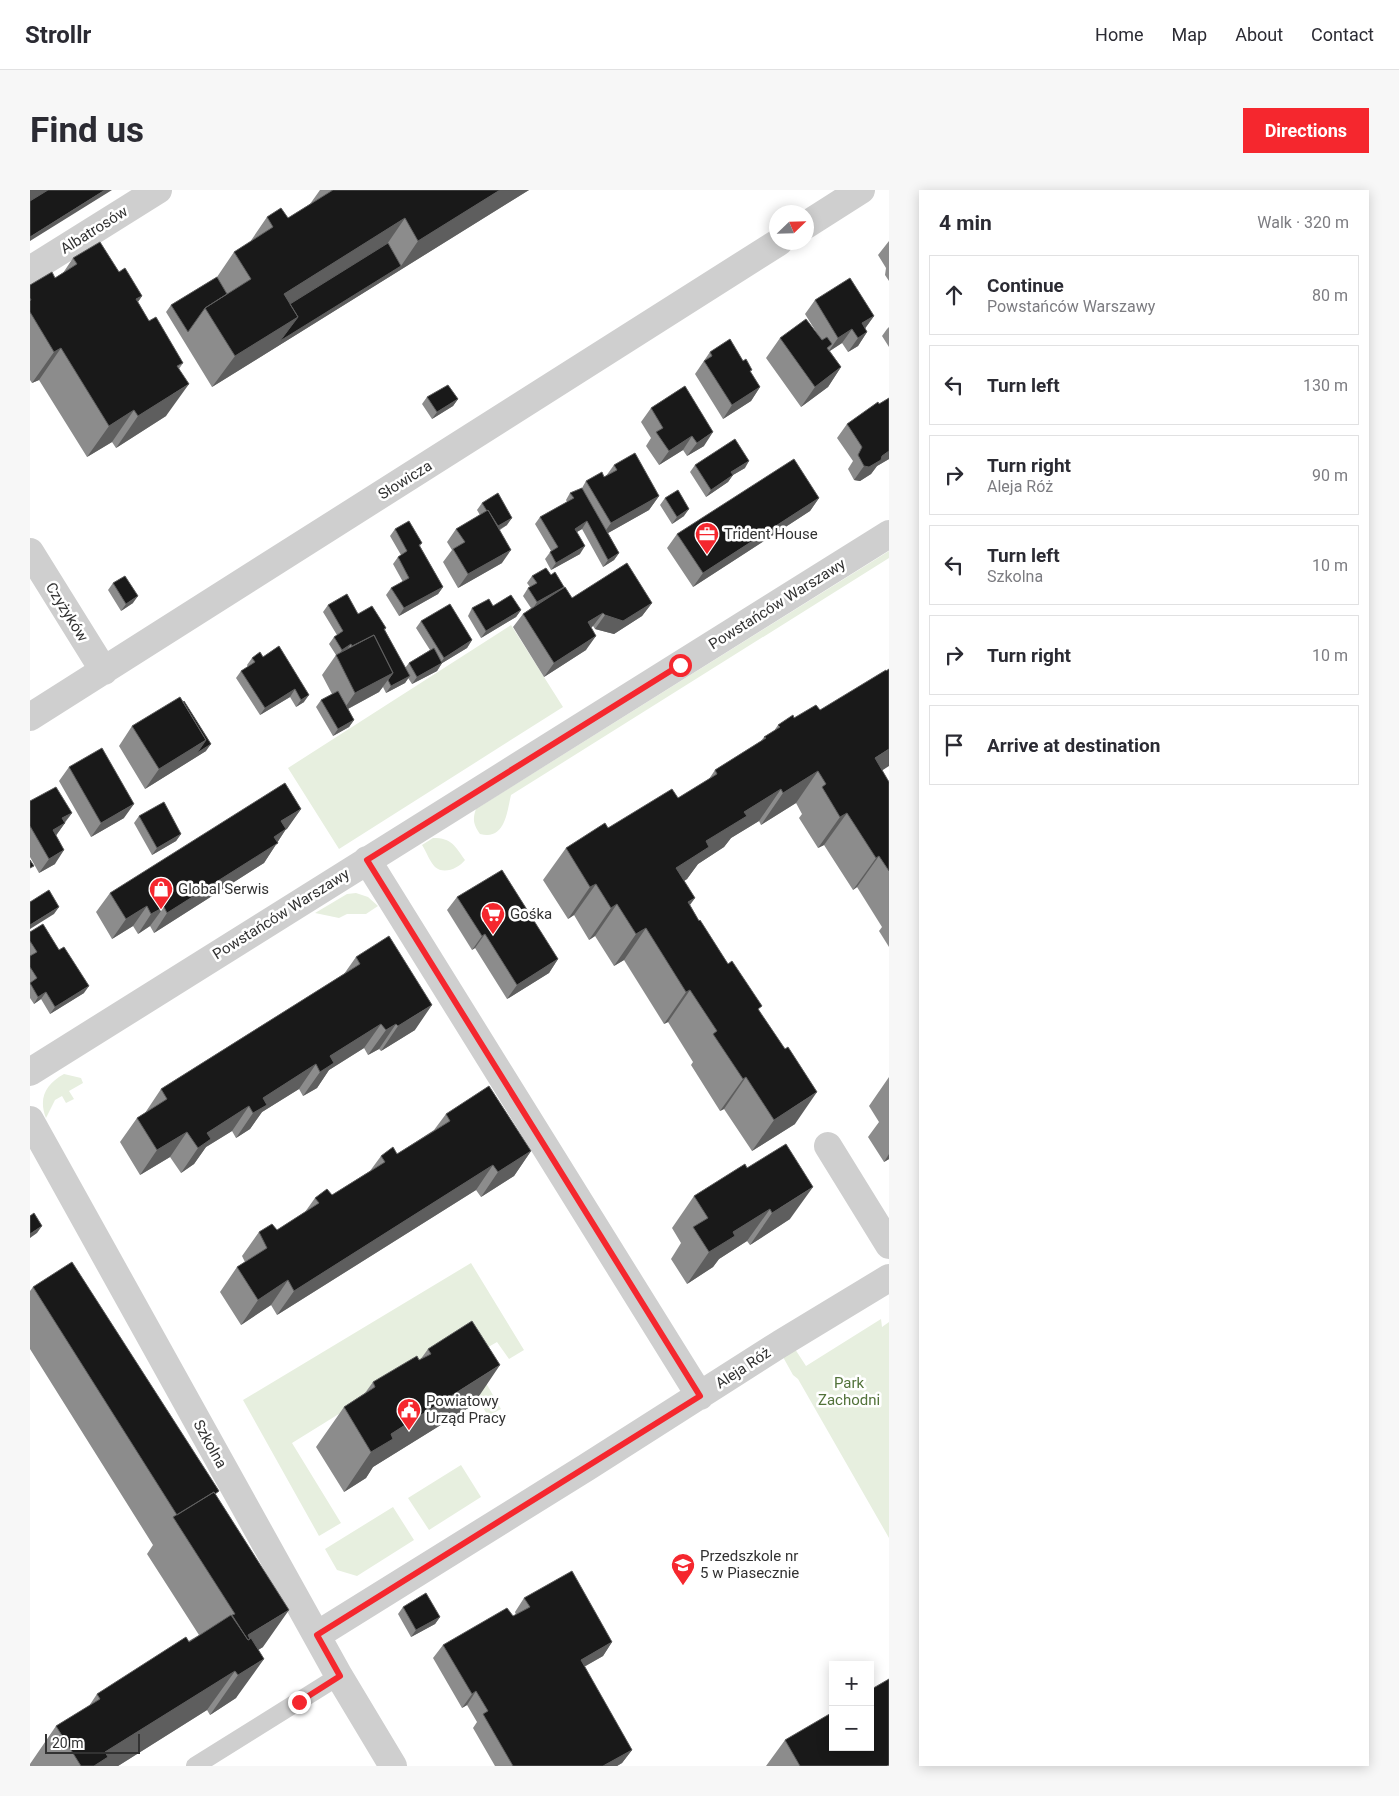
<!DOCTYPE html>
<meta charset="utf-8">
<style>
:root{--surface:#fff;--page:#f7f7f7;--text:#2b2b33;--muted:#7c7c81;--line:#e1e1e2;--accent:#f5272e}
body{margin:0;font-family:Roboto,sans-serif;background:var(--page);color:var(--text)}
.controls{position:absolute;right:15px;bottom:15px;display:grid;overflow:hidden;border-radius:0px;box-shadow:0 2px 12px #0003}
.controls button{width:45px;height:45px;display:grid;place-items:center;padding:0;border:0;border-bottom:1px solid var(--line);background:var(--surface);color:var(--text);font:25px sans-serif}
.compass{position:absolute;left:739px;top:15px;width:45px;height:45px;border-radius:50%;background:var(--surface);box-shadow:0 2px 12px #0003;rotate:67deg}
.scale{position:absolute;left:15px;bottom:12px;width:95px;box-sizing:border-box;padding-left:5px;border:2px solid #323232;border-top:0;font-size:14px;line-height:18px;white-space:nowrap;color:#323232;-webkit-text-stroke:4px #fff;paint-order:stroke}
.stop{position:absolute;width:15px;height:15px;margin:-11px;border:4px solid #f5272e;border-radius:50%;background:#fff}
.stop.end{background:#f5272e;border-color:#fff;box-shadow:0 1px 5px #0008}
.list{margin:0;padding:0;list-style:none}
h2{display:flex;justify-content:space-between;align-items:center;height:65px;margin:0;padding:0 20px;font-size:21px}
h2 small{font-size:16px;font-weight:400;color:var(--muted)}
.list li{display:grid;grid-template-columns:32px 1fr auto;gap:15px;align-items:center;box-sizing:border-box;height:80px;margin:0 10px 10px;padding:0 10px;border:1px solid var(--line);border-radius:0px}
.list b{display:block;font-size:19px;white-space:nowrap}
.list p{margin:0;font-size:16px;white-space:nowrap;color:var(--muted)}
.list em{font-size:16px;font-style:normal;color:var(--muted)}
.icon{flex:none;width:28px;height:28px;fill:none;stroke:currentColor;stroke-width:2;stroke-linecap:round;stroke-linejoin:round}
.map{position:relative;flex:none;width:859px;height:1576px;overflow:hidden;border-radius:0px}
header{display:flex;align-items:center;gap:30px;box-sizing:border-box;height:70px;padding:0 25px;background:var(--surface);border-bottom:1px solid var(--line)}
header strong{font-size:24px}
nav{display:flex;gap:28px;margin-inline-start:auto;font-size:18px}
.intro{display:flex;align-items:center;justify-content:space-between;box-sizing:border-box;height:120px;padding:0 30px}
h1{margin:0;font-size:35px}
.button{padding:12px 22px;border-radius:0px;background:var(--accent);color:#fff;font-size:18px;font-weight:700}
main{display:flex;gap:30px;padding:0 30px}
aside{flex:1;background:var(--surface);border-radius:0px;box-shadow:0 2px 12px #0003}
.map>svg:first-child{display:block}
.green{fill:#e7efdf}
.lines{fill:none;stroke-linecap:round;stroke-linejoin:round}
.lane{stroke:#cfcfcf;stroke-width:18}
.street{stroke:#cfcfcf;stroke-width:28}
.wall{fill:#8c8c8c}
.shaded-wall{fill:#5e5e5e}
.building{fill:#191919;stroke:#5e5e5e}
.route{stroke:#f5272e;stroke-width:6}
.labels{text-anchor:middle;stroke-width:5;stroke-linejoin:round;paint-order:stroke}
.street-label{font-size:15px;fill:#323232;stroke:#fff}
.poi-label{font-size:15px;fill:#323232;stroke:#fff;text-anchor:start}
.park-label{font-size:15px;fill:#52723a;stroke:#fff}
</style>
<header>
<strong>Strollr</strong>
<nav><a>Home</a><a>Map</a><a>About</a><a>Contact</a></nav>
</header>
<div class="intro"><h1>Find us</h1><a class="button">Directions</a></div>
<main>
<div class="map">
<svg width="859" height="1576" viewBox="0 0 859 1576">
<rect width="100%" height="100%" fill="#fff"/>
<path class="green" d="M859,361V368L481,605C477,622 475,651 450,644C444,635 442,630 446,619Z
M481,435L533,517L309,659L258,578Z
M403,648C422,648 425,656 435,670C429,678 414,685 405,677C400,672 396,661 392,655Z
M326,703L338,707L348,716L336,724H317L309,728L285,723L317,704Z
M34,884L51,888L53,893L39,901L44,909L36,913L32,906L25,910L16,928C8,908 16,894 34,884Z
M441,1073L494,1160L479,1169L467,1152L441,1167L471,1219L458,1226L417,1157L262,1253L311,1333L289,1346L213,1210Z
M851,1129L852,1137L859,1132V1348L768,1189L763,1185L753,1167L765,1159L776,1176Z
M431,1275L451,1307L399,1340L378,1308Z
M363,1317L384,1350L327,1386L307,1380L295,1359Z"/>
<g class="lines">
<path class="lane" d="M165,1576L309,1486"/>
<path class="street" d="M776,35L831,0
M0,80L128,0
M0,362L74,481
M0,527L749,52
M337,670L670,1206
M0,882L859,344
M0,930L309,1486L363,1576
M798,956L859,1055
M287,1445L557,1277L750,1154L859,1088"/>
</g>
<path class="wall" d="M290,0H499L182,197L136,122L141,115L187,87L204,62L220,52L237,27L258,28L280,14Z
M859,51V91L855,85L856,78L848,65Z
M43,68L89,82L112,106L108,112L119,131L153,173L149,179L136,226L86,258L82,252L57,267L9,190L2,193L0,190V95L25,88L33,83Z
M785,110L844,126L835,138L837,142L828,156L818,162L812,153L800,161L811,177L798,197L771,217L736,168L750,148L788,145L775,124Z
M859,137V157L852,146L857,139Z
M680,162L720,182L730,197L721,211L693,229L665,184Z
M655,196L674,256L657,266L653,260L629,275L616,256L621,248L611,232L621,218Z
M397,207L428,209L423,216L402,229L392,214Z
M859,208V269L847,276L841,284L830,291L824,290L818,279L823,271L807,248L817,234Z
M584,275L629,306L619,320L578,343L589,363L584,370L573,377L552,339L547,342L550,364L521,380L515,369L521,361L505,334L510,327L537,312L536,310L540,303L552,298L556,291L576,286Z
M665,275L715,278L703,285L698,292L676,307L660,282Z
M635,308L654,326L642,334L630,315Z
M789,308L780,321L663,397L637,358L647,344Z
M452,313L477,335L470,340L472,373L428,398L413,372L422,360L417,352L426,339L450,325L447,320Z
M365,339L392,353L390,356L413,397L408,404L369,426L356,405L361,398L373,392L363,374L368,367L371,365L360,346Z
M521,385L534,397L532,399L542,408L622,413L612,426L584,444L565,439L563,436L561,438L556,460L514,487L483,437L493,424L501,418L493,406L498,398L500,397L497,393L502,386Z
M83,393L103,413L91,421L78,400Z
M298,415L328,424L356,438L355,440L375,478L379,473L400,460L386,438L391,431L442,450L437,458L412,473L407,481L382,494L378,488L375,493L356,503L353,497L349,502L318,519L324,530L319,537L303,546L286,517L291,510L302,504L292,485L306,465L299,454L304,447L307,445L293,422Z
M463,416L491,420L486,427L451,448L438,426L442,418Z
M249,456L274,512L266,517L260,507L230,525L206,488L211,481L218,477L217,475L222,468L233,467Z
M790,520L852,581L859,592V757L849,741L852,737L827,697L823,700L794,655L788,658L769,628L772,624L766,613L731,635L729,631L701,648L694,657L668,674L657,689L654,691L660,715L669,731L729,820L765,934L722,961L694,919L690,921L661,875L663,872L638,832L634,834L594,770L584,776L565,746L559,750L544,725L538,729L513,690L536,658L578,638L648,608L679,589L685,580L731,551L734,547L744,541L748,535L764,528Z
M102,536L176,561L115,599L89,556Z
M39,577L94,628L61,647L29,591Z
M0,611L42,623L26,645L25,674L9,683L0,667Z
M271,619L256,639L234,673L124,743L120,736L108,744L103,736L82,749L66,722L80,703Z
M109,626L151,644L146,651L122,665L104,633Z
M427,707L528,769L519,783L477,809L445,758L442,760L417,720Z
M0,742L54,803L20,824L11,809L4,814L0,808Z
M326,767L385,840L351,861L349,859L338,865L334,858L299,880L287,898L273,906L269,899L232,922L220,939L206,948L202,941L176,957L164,974L151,983L140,967L110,985L90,952L107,928L115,923L131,899L314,784Z
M859,887V969L854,972L838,947L849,932L839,916Z
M416,924L501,961L484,986L451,1007L446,1000L247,1125L241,1115L211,1135L190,1102L207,1077L215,1072L212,1066L229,1042L247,1040L275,1022L285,1008L302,1005L340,981L351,966L367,964L404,940Z
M717,978L760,1029L720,1055L717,1051L689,1069L683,1077L657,1094L641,1069L651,1053L642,1038L664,1006Z
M3,1097L186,1305L233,1457L228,1460L206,1508L180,1525L177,1520L88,1576H0V1574L26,1536L59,1516L67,1504L169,1445L117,1364L123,1355L0,1159V1101Z
M398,1159L443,1215L343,1277L336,1288L314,1302L286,1257L314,1217L335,1203L343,1192L390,1170Z
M494,1408L582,1452L573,1466L554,1477L602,1560L592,1573L587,1576H465L443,1538L447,1532L437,1515L432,1518L403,1468L413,1455L486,1425L485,1422Z
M373,1417L410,1427L405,1434L381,1447L368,1424Z
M755,1550L859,1576H736Z"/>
<path class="shaded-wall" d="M0,0H25L0,15Z
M75,0H82L0,51V47Z
M470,0H499L182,197L205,166L268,127L371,76L388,51Z
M375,28L353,60L237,129L254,104Z
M112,106L90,137L106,109Z
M844,126L834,140L832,133Z
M822,139L812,153L798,162L808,148Z
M837,142L828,156L818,162L828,148Z
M31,158L9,190L2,193L24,162Z
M811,177L798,197L771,217L785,197Z
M159,194L136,226L86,258L108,226Z
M730,197L721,211L693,229L702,215Z
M428,209L423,216L402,229L407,222Z
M104,220L82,252L57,267L79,236Z
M683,242L674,256L657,266L667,253Z
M662,246L653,260L629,275L639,261Z
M859,261V269L847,276L841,284L830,291L824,290L834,276Z
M719,271L715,278L696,289L701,282Z
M703,285L698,292L676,307L681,300Z
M629,306L619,320L571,347L581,333Z
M789,308L780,321L663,397L673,383Z
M659,319L654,326L642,334L647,327Z
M482,328L477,335L461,344L466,337Z
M557,331L552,339L540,346L545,339Z
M555,356L550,364L521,380L526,373Z
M481,360L472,373L428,398L438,384Z
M589,363L584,370L573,377L578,370Z
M413,397L408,404L369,426L374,418Z
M534,397L529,404L502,420L507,412Z
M108,406L103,413L91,421L96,414Z
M622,413L612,426L584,444L565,439L575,425Z
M491,420L486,427L451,448L456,441Z
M573,423L563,436L548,446L558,432Z
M566,446L556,460L514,487L524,473Z
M442,450L437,458L409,475L414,468Z
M321,454L316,461L307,467L312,460Z
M412,473L407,481L382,494L387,487Z
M363,483L349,502L312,522L325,503Z
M380,486L375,493L356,503L361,496Z
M265,499L260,507L230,525L235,518Z
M279,505L274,512L266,517L271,510Z
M324,530L319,537L303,546L308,539Z
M176,550L181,554L176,561L115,599L129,579Z
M859,559V576L822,600L845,568Z
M788,581L766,613L731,635L753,603Z
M751,599L729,631L701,648L694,657L668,674L657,689L624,710L646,678L676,651L714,622Z
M104,614L94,628L61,647L71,633Z
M271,619L257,639L237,651L251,631Z
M42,623L34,633H35L25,647L23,640L32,628Z
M817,623L794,655L788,658L810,627Z
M256,639L234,673L124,743L137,723L244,647Z
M151,644L146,651L122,665L127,658Z
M34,660L25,674L9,683L19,669Z
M849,666L827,697L823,700L846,668Z
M566,694L544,725L538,729L560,697Z
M665,708L642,740L658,712Z
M587,714L565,746L559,750L581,718Z
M117,716L103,736L82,749L96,729Z
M29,717L24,724L0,739V735Z
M134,717L120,736L108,744L121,724Z
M616,738L594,770L584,776L606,744Z
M455,744L445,758L442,760L452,746Z
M528,769L519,783L477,809L487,795Z
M59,796L54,803L20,824L25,817Z
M660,800L638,832L634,834L656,802Z
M16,802L11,809L4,814L8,807Z
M402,815L385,840L351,861L368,836Z
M351,834L334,858L299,880L287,898L273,906L290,882L300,866Z
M366,834L349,859L338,865L356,840Z
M286,874L269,899L232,922L220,939L206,948L223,923L233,908Z
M716,887L694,919L690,921L713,889Z
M787,902L765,934L722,961L744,930Z
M219,916L202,941L176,957L164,974L151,983L168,958L177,943Z
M157,942L140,967L110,985L127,960Z
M501,961L484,986L451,1007L468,982Z
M859,964V969L854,972Z
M463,975L446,1000L247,1125L264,1101Z
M783,997L760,1029L720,1055L742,1023Z
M740,1019L717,1051L689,1069L683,1077L657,1094L679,1062L703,1042Z
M12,1036L7,1043L0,1048V1044Z
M258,1090L241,1115L211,1135L228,1110Z
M470,1175L443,1215L343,1277L336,1288L314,1302L341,1262L361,1244Z
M259,1420L233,1457L202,1476L218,1445Z
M410,1427L405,1434L381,1447L386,1440Z
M582,1452L573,1466L541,1484L551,1470Z
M234,1469L206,1508L180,1525L208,1485Z
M205,1481L177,1520L88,1576H64L75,1562Z
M446,1501L437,1515L432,1518L442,1504Z
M602,1560L592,1573L587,1576H573Z"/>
<path class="building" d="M18,0H75L0,47V11Z
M303,0H470L388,51L375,28L254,104L268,127L205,166L175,118L221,89L204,62L243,37L237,27L251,18L258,28Z
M70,52L89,82L95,78L112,106L106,109L119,131L126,127L153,173L147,176L159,194L108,226L104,220L79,236L31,158L24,162L0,122V111L1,110L0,108V95L22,82L25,88L47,74L43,68Z
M358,53L371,76L250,151L268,127L260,114Z
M187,87L197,104L175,118L158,142L141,115Z
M820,88L844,126L832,133L837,142L828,148L822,139L808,148L785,110Z
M776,129L792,150L797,147L802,154L797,158L811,177L785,197L750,148Z
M700,149L713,171L716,169L722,180L720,181L730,197L702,215L674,171L682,166L680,162Z
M418,195L428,209L407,222L397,207Z
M655,196L683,242L667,253L662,246L639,261L626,242L633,238L621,218Z
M859,208V261L852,266L851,270L839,277L834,276L828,265L832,257L817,234L848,212L849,214Z
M705,249L719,271L701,282L703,285L681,300L665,275Z
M605,263L629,306L581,333L556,291L572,282L574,287L587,280L584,275Z
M764,269L789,308L673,383L647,344Z
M552,298L589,363L578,370L557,331L545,339L555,356L526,373L520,362L528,357L510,327L544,308L540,303Z
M648,300L659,319L647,327L635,308Z
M468,303L482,328L468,336L458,320L457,321L452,313Z
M458,320L481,360L438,384L423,359L435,352L426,339Z
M379,331L392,353L389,355L413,397L374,418L361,398L379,388L368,367L377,361L365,339Z
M597,373L622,413L593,431L575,425L573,423L558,432L566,446L524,473L493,424L535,397L542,408Z
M516,378L521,385L525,382L534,397L507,412L498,398L507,393L502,386Z
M95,386L108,406L96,414L83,393Z
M317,404L328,424L342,416L356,438L354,439L380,486L361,496L358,490L363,483L344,445L322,456L321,454L312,460L304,447L313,441L298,415Z
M481,405L491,420L456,441L442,418L459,409L463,416Z
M420,414L442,450L414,468L391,431Z
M344,445L363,483L325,503L306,465Z
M249,456L279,505L271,510L265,499L235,518L211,481L225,472L222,468L230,462L233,467Z
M404,458L412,473L387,487L379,473Z
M859,479V559L845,568L859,592V681L849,666L846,668L817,623L810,627L792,597L796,594L788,581L753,603L751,599L714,622L717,626L676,651L679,657L646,678L665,708L658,712L669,731L670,730L698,774L702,771L732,816L728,819L755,859L758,857L787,902L744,930L716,887L713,889L683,844L687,841L660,800L656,802L616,738L606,744L587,714L581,718L566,694L560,697L536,658L575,633L578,638L642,599L648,608L687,584L685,580L736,548L734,547L750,537L748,535L763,525L764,528L786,515L790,520L856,480V481Z
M308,501L324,530L308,539L291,510Z
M150,507L176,550L129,579L102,536Z
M154,511L181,554L167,563L176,550L153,512Z
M72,558L104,614L71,633L39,577Z
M255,593L271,619L251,631L256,639L244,647L248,653L137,723L134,717L121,724L117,716L96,729L80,703Z
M26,597L42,623L32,628L35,633L23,640L34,660L19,669L0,636V611Z
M134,612L151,644L127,658L109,626Z
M0,670L4,676L0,678Z
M472,680L528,769L487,795L455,744L452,746L427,707Z
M19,700L29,717L0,735V712Z
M13,734L29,760L34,757L59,796L25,817L16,802L8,807L0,793L7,788L0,777V766L7,762L0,751V742Z
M359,746L402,815L368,836L366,834L356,840L351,834L300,866L304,873L290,882L286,874L233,908L237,915L223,923L219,916L177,943L181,949L168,958L157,942L127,960L107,928L137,909L131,899L330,774L326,767Z
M459,896L501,961L468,982L463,975L264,1101L258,1090L228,1110L207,1077L237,1058L229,1042L242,1034L247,1040L289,1013L285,1008L297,999L302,1005L355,972L351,966L363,957L367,964L420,931L416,924Z
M756,954L783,997L742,1023L740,1019L703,1042L705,1046L679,1062L663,1037L678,1028L664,1006L715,974L717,978Z
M4,1023L12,1036L0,1044V1026Z
M42,1072L189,1301L185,1304L184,1302L147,1325L3,1097Z
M442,1131L470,1175L361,1244L363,1249L341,1262L314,1217L345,1197L343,1192L387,1166L389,1170L401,1164L398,1159Z
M184,1302L259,1420L218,1445L220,1449L218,1450L202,1425L205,1424L143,1327Z
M542,1381L582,1452L551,1470L602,1560L573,1576H483L453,1524L458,1521L446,1501L442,1504L413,1455L477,1418L483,1426L500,1417L494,1408Z
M396,1403L410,1427L386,1440L373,1417Z
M201,1425L218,1450L221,1448L234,1469L208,1485L205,1481L75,1562L78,1567L64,1576H51L26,1536L70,1509L67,1504L156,1447L159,1452Z
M859,1489V1575L857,1576H770L755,1550L803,1522V1557H840V1500Z"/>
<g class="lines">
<path class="route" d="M269,1512L310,1486L287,1445L670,1206L337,670L650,475"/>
</g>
<defs>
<g id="office-pin" transform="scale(1.25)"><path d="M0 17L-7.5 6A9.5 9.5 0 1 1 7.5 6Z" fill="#f5272e" stroke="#fff"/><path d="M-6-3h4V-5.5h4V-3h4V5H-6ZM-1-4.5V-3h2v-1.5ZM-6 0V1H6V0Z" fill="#fff"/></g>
<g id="shop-pin" transform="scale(1.25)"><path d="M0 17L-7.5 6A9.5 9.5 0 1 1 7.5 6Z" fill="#f5272e" stroke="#fff"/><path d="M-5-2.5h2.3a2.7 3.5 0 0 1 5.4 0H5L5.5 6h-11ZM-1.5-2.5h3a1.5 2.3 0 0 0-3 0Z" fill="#fff"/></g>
<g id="supermarket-pin" transform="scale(1.25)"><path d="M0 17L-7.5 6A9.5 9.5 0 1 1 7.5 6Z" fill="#f5272e" stroke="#fff"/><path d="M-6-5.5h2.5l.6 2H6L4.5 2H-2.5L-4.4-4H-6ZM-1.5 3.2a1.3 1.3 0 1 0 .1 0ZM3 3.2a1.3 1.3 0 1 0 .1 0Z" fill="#fff"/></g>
<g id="civic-pin" transform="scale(1.25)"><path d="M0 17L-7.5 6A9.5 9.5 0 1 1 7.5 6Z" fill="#f5272e" stroke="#fff"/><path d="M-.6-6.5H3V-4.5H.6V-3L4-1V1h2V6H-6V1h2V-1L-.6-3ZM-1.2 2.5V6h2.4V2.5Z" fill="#fff"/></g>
<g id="school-pin" transform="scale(1.25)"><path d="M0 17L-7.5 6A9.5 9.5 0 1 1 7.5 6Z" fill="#f5272e" stroke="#fff"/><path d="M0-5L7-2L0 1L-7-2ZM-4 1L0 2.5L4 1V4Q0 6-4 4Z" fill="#fff"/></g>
</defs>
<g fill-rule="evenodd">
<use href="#office-pin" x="677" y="344"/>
<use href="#shop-pin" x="131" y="699"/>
<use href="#supermarket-pin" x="463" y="724"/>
<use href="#civic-pin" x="379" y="1220"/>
<use href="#school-pin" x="653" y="1375"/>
</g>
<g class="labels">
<g class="street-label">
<text transform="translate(64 40) rotate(-32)" y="5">Albatrosów</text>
<text transform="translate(375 290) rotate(-32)" y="5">Słowicza</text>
<text transform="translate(747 414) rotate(-32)" y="5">Powstańców Warszawy</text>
<text transform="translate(37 422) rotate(58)" y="5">Czyżyków</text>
<text transform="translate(251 724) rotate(-32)" y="5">Powstańców Warszawy</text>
<text transform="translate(713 1178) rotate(-33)" y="5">Aleja Róż</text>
<text transform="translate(180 1254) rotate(61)" y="5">Szkolna</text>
</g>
<g class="poi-label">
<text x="694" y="349">Trident House</text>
<text x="148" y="704">Global Serwis</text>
<text x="480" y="729">Gośka</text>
<text x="396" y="1216">Powiatowy<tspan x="396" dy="17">Urząd Pracy</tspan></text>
<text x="670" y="1371">Przedszkole nr<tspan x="670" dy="17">5 w Piasecznie</tspan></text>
</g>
<g class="park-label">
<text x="819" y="1198">Park<tspan x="819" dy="17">Zachodni</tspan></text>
</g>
</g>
</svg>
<div class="controls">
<button>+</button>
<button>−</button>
</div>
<svg class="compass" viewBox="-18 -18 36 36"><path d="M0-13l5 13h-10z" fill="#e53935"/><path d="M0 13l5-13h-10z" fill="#7c7c81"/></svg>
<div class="scale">20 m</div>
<div class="stop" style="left:650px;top:475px"></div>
<div class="stop end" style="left:269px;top:1512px"></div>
</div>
<aside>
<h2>4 min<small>Walk · 320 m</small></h2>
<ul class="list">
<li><svg class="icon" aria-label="ahead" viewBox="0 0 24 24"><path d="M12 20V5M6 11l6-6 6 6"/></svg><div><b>Continue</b><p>Powstańców Warszawy</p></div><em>80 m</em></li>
<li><svg class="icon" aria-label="left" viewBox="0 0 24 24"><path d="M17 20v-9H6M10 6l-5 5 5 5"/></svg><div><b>Turn left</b></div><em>130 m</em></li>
<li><svg class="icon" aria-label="right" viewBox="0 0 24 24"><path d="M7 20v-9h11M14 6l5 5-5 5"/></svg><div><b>Turn right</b><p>Aleja Róż</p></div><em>90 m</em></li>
<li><svg class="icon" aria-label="left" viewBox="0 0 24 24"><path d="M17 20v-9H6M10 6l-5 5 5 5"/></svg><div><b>Turn left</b><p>Szkolna</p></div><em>10 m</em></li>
<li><svg class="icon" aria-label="right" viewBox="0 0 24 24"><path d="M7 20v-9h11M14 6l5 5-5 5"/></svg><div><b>Turn right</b></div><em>10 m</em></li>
<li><svg class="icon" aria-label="arrive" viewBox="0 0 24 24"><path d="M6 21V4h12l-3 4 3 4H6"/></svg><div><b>Arrive at destination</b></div></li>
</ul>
</aside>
</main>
